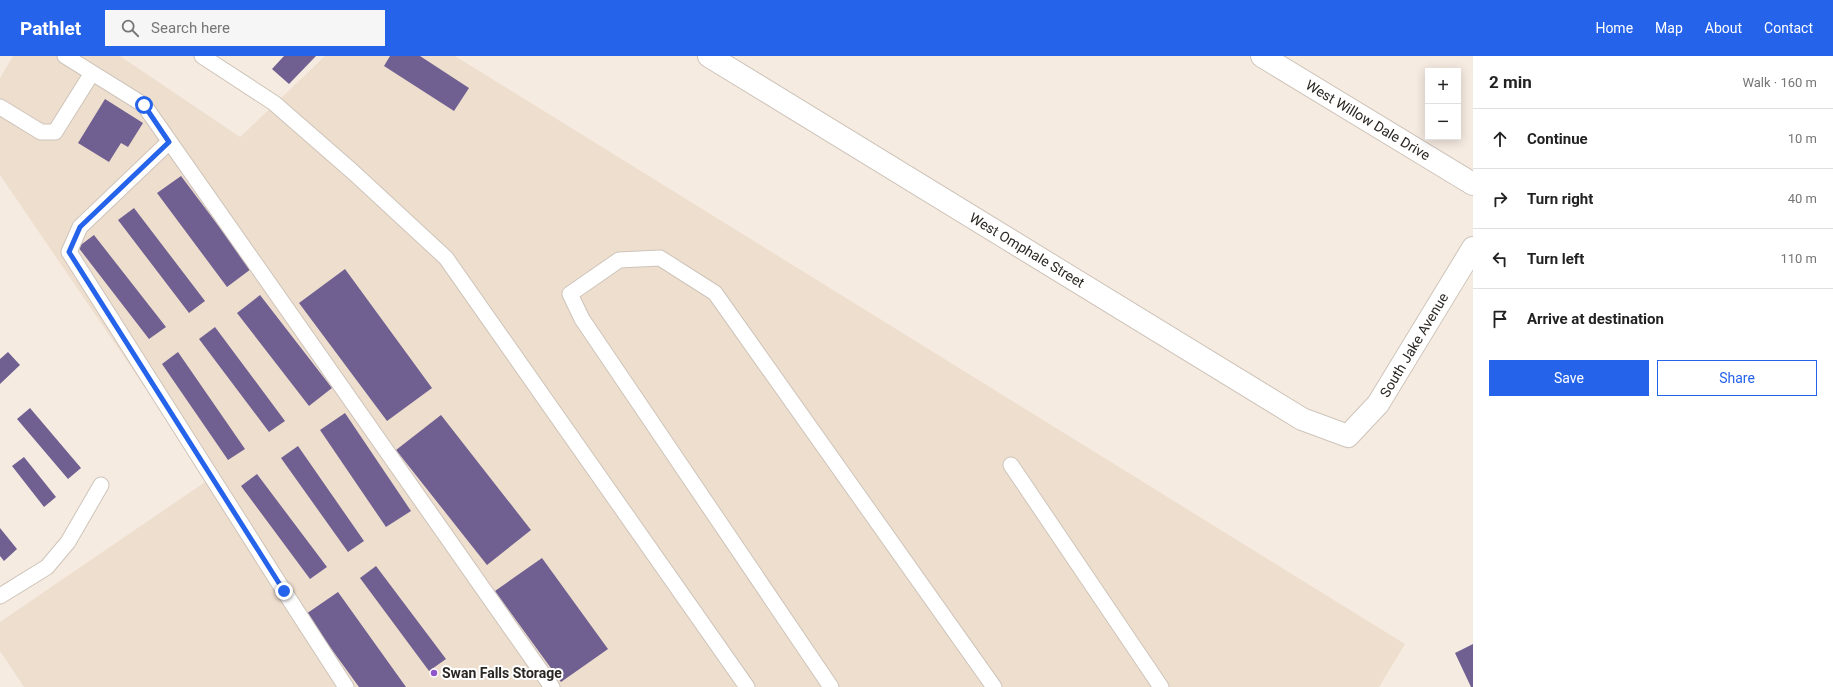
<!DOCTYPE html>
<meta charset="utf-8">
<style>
:root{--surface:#fff;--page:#f6f6f6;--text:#222;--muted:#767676;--line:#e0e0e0;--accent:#2563eb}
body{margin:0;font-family:Roboto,sans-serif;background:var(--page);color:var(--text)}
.controls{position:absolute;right:12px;top:12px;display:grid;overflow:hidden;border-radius:0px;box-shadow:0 2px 10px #0003}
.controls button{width:36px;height:36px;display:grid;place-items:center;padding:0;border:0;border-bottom:1px solid var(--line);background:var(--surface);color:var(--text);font:20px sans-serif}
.stop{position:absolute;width:12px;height:12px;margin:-9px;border:3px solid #2563eb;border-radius:50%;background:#fff}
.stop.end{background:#2563eb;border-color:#fff;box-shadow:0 1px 4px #0008}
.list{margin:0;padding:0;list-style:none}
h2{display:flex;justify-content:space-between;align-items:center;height:52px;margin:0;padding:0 16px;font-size:17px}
h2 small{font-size:13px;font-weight:400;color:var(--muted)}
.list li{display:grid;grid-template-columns:26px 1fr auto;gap:12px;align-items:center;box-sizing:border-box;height:60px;padding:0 16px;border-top:1px solid var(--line)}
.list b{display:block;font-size:15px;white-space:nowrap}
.list em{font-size:13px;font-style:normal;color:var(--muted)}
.actions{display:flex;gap:8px;padding:12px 16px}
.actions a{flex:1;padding:9px 0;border:1px solid var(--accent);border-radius:0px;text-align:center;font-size:14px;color:var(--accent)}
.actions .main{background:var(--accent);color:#fff}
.icon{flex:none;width:22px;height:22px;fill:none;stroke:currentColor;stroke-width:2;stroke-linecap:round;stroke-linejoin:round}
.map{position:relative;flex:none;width:1473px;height:631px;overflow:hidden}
header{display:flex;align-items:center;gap:24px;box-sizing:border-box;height:56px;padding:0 20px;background:var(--accent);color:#fff}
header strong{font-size:19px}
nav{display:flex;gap:22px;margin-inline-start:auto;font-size:14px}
.search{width:280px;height:36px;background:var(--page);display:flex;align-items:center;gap:10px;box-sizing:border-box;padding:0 14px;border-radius:0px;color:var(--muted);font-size:15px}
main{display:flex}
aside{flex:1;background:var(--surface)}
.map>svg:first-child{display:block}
.built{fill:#eedece}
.building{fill:#706091}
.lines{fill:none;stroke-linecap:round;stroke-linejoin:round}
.service-casing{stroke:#cec4ba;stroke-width:17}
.minor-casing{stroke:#cec4ba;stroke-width:24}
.service{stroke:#fff;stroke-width:15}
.minor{stroke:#fff;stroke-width:22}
.route{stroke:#2563eb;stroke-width:5}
.poi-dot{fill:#9054cb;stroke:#fff;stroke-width:1.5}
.labels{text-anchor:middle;stroke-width:4;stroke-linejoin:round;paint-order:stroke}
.street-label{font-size:14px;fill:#2a2622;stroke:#fff}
.poi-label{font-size:14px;font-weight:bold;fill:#2a2622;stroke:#fff;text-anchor:start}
</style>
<header>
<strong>Pathlet</strong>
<div class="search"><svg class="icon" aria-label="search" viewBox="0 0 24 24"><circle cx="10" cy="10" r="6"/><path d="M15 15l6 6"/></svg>Search here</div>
<nav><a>Home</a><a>Map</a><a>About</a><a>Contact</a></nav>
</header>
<main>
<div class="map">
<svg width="1473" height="631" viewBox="0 0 1473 631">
<rect width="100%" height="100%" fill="#f6ebe1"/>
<path class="built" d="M13,0H120L240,81L325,0H455L1405,588L1379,631H24L0,595V566L208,424L0,119V22Z"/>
<path class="building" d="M284,0H316L289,28L272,13Z
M390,0H420L469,32L454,55L384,10Z
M105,43L143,67L128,91L121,87L109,106L78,87Z
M181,120L251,213L227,231L157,137Z
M134,152L205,245L189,257L118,164Z
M94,179L166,271L149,283L78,191Z
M345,213L432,332L387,365L299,247Z
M260,239L332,332L309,350L237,257Z
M215,271L285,365L269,376L199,283Z
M8,296L20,309L0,328V303Z
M178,296L245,393L228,404L162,308Z
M30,352L81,412L68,423L17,363Z
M345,357L411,455L386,471L320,374Z
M441,359L531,474L487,509L396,394Z
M298,390L364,485L348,496L281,402Z
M24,401L56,441L44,451L12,410Z
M257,418L327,511L310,523L241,430Z
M0,472L17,493L4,505L0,500Z
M542,502L608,593L561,626L495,535Z
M376,510L446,603L429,615L360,522Z
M338,536L406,631H359L306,558Z
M1473,588V631H1471L1455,597Z"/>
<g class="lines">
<g class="service-casing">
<path id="service" d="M65,0L144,49L552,631
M202,0L274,47L353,116L446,202L747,631
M0,51L41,76H55L92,17
M169,86L80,171L69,196L284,535L346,631
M1011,409L1161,631
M0,540L47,511L68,486L101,429
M831,631L582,263L570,238L619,204L660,202L715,237L994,631"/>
</g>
<g class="minor-casing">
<path id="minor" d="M709,0L1302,363L1348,380L1378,348L1473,192
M1262,0L1473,128"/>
</g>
<use href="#service" class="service"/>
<use href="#minor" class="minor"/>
</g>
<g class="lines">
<path class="route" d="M144,49L169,86L80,171L69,196L284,535"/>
</g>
<circle class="poi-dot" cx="434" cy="617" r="4"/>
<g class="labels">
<g class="street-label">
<text transform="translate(1368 64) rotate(31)" y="5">West Willow Dale Drive</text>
<text transform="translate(1027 194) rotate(31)" y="5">West Omphale Street</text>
<text transform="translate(1414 289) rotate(-59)" y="5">South Jake Avenue</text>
</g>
<g class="poi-label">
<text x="442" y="622">Swan Falls Storage</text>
</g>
</g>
</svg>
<div class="controls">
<button>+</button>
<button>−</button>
</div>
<div class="stop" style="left:144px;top:49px"></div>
<div class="stop end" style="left:284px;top:535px"></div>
</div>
<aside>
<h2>2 min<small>Walk · 160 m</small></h2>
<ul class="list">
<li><svg class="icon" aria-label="ahead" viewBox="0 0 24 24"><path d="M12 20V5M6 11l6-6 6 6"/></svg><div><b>Continue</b></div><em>10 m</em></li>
<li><svg class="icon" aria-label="right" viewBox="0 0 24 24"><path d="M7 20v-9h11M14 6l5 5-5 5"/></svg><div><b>Turn right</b></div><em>40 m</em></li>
<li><svg class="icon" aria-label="left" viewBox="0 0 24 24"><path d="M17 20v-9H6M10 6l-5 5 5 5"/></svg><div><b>Turn left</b></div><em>110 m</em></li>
<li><svg class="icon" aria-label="arrive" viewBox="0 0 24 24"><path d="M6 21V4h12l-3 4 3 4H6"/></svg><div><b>Arrive at destination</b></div></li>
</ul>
<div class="actions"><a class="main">Save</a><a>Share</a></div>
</aside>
</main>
